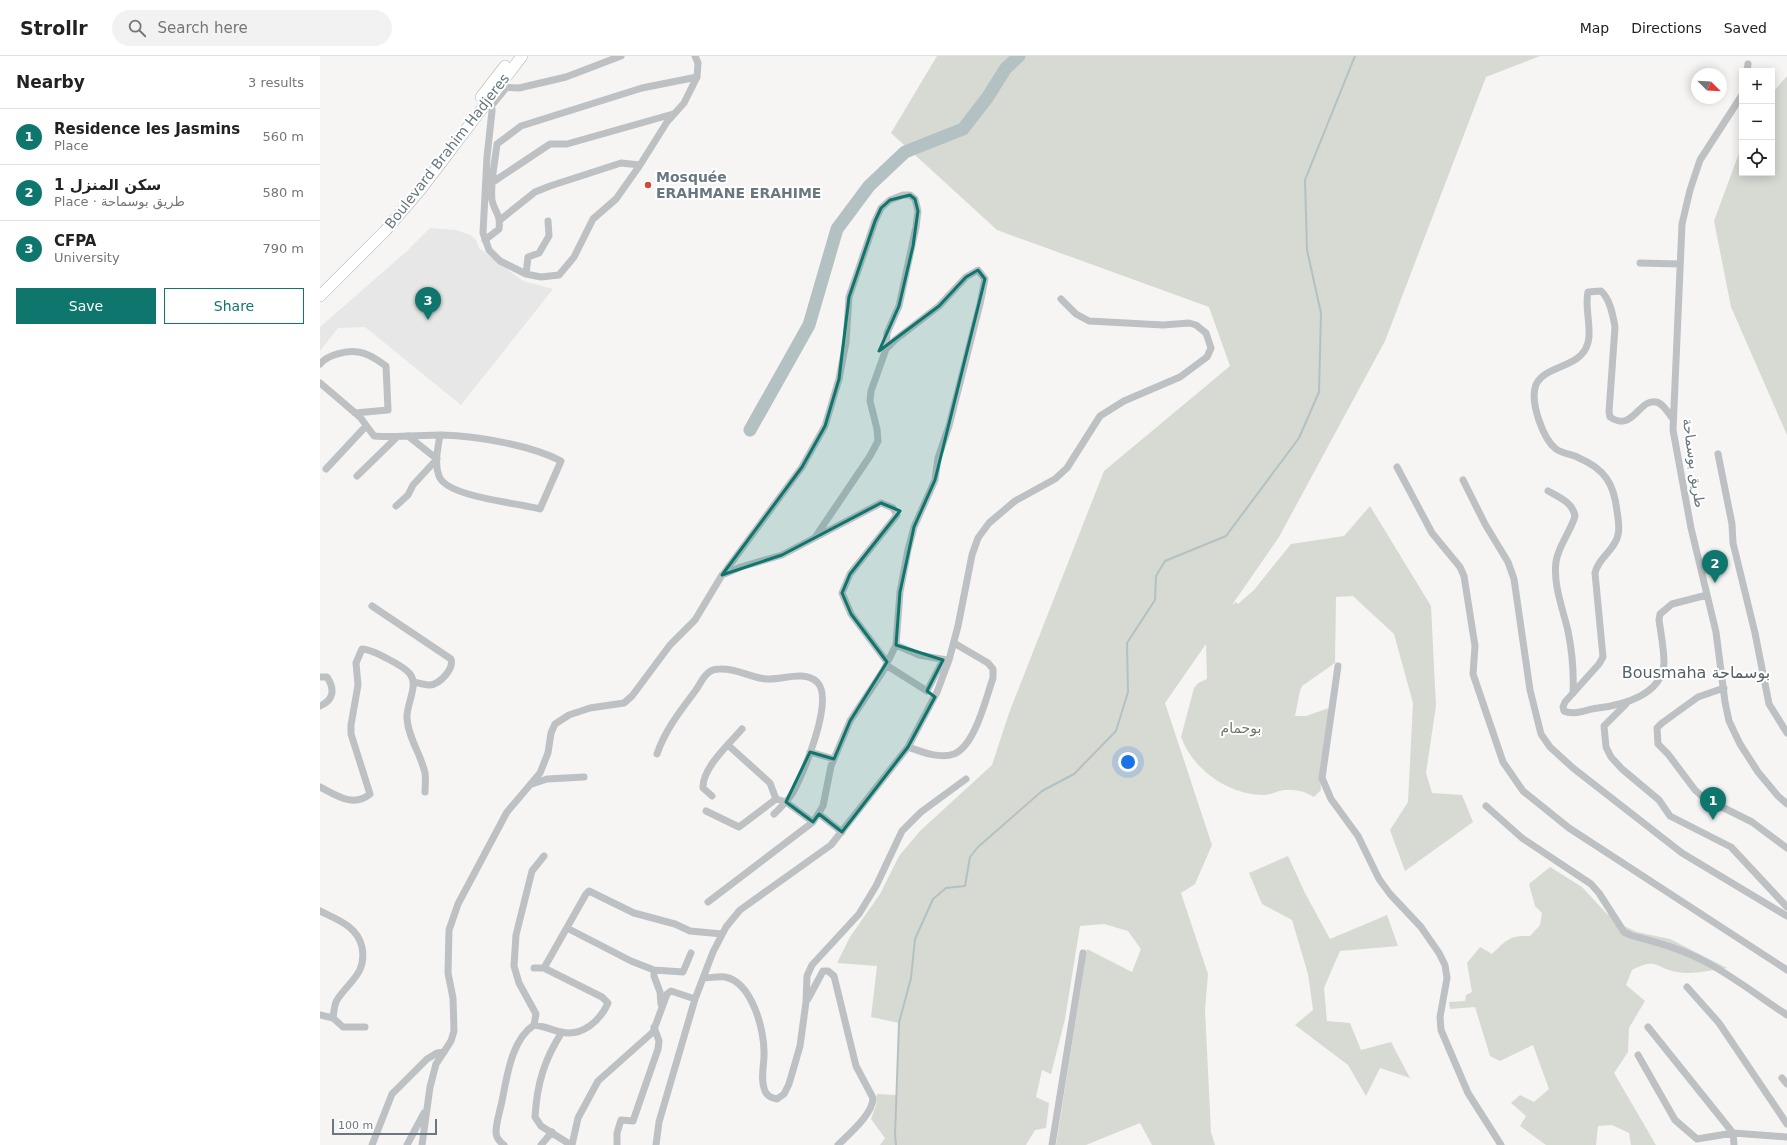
<!DOCTYPE html>
<meta charset="utf-8">
<style>
:root{--surface:#fff;--page:#f2f2f2;--text:#222;--muted:#767676;--line:#e0e0e0;--accent:#0f766e}
body{margin:0;font-family:"DejaVu Sans","Noto Naskh Arabic",sans-serif;background:var(--page);color:var(--text)}
.controls{position:absolute;right:12px;top:12px;display:grid;overflow:hidden;border-radius:0px;box-shadow:0 2px 10px #0003}
.controls button{width:36px;height:36px;display:grid;place-items:center;padding:0;border:0;border-bottom:1px solid var(--line);background:var(--surface);color:var(--text);font:20px sans-serif}
.compass{position:absolute;left:1371px;top:12px;width:36px;height:36px;border-radius:50%;background:var(--surface);box-shadow:0 2px 10px #0003;rotate:114deg}
.scale{position:absolute;left:12px;bottom:10px;width:105px;box-sizing:border-box;padding-left:4px;border:2px solid #687880;border-top:0;font-size:11px;line-height:14px;white-space:nowrap;color:#687880;-webkit-text-stroke:3px #fff;paint-order:stroke}
.you{position:absolute;left:808px;top:706px;width:14px;height:14px;margin:-10px;border:3px solid #fff;border-radius:50%;background:#1a73e8;box-shadow:0 0 0 6px #1a73e833}
.badge{display:grid;place-items:center;width:26px;height:26px;border-radius:50%;background:var(--accent);color:#fff;font-size:13px;font-weight:700}
.pin{position:absolute;translate:-50% -33px;filter:drop-shadow(0 1px 2px #0008)}
.pin::after{content:'';position:absolute;top:21px;width:14px;height:12px;background:inherit;clip-path:polygon(0 0,100% 0,50% 100%)}
.list{margin:0;padding:0;list-style:none}
h2{display:flex;justify-content:space-between;align-items:center;height:52px;margin:0;padding:0 16px;font-size:17px}
h2 small{font-size:13px;font-weight:400;color:var(--muted)}
.list li{display:grid;grid-template-columns:26px 1fr auto;gap:12px;align-items:center;box-sizing:border-box;height:56px;padding:0 16px;border-top:1px solid var(--line)}
.list b{display:block;font-size:15px;white-space:nowrap}
.list p{margin:0;font-size:13px;white-space:nowrap;color:var(--muted)}
.list em{font-size:13px;font-style:normal;color:var(--muted)}
.actions{display:flex;gap:8px;padding:12px 16px}
.actions a{flex:1;padding:9px 0;border:1px solid var(--accent);border-radius:0px;text-align:center;font-size:14px;color:var(--accent)}
.actions .main{background:var(--accent);color:#fff}
.icon{flex:none;width:22px;height:22px;fill:none;stroke:currentColor;stroke-width:2;stroke-linecap:round;stroke-linejoin:round}
.map{position:relative;flex:none;width:1467px;height:1089px;overflow:hidden}
header{display:flex;align-items:center;gap:24px;box-sizing:border-box;height:56px;padding:0 20px;background:var(--surface);border-bottom:1px solid var(--line)}
header strong{font-size:19px}
nav{display:flex;gap:22px;margin-inline-start:auto;font-size:14px}
.search{width:280px;height:36px;background:var(--page);display:flex;align-items:center;gap:10px;box-sizing:border-box;padding:0 14px;border-radius:22px;color:var(--muted);font-size:15px}
main{display:flex}
aside{flex:1;background:var(--surface)}
.map>svg:first-child{display:block}
.built{fill:#e6e7e6}
.green{fill:#d6dad3}
.lines{fill:none;stroke-linecap:round;stroke-linejoin:round}
.stream{stroke:#b4c1c3;stroke-width:2}
.river{stroke:#b4c1c3;stroke-width:13}
.primary-casing{stroke:#afb4b6;stroke-width:12}
.street{stroke:#bdc1c4;stroke-width:7}
.primary{stroke:#fff;stroke-width:11}
.marked{fill:#0f766e;fill-opacity:0.2;stroke:#0f766e;stroke-width:3;stroke-linejoin:round}
.poi-dot{fill:#ce4d3a;stroke:#fff;stroke-width:1.5}
.labels{text-anchor:middle;stroke-width:4;stroke-linejoin:round;paint-order:stroke}
.street-label{font-size:14px;fill:#687880;stroke:#fff}
.poi-label{font-size:14px;font-weight:bold;fill:#687880;stroke:#fff;text-anchor:start}
.park-label{font-size:14px;fill:#6c7866;stroke:#fff}
.quarter-label{font-size:16px;fill:#556166;stroke:#fff}
</style>
<header>
<strong>Strollr</strong>
<div class="search"><svg class="icon" aria-label="search" viewBox="0 0 24 24"><circle cx="10" cy="10" r="6"/><path d="M15 15l6 6"/></svg>Search here</div>
<nav><a>Map</a><a>Directions</a><a>Saved</a></nav>
</header>
<main>
<aside>
<h2>Nearby<small>3 results</small></h2>
<ul class="list">
<li><span class="badge">1</span><div><b>Residence les Jasmins</b><p>Place</p></div><em>560 m</em></li>
<li><span class="badge">2</span><div><b>سكن المنزل 1</b><p>Place · طريق بوسماحة</p></div><em>580 m</em></li>
<li><span class="badge">3</span><div><b>CFPA</b><p>University</p></div><em>790 m</em></li>
</ul>
<div class="actions"><a class="main">Save</a><a>Share</a></div>
</aside>
<div class="map">
<svg width="1467" height="1089" viewBox="0 0 1467 1089">
<rect width="100%" height="100%" fill="#f6f5f3"/>
<path class="built" d="M110,172L136,174L150,179L156,184L159,192L203,225L233,233L141,349L45,271L18,272L0,295V271L86,196Z"/>
<path class="green" d="M617,0H1220L1166,21L1065,285L959,481L912,549L916,546L918,548L934,534L971,488L1024,480L1050,450L1111,550L1116,650L1106,717L1112,737L1142,739L1153,766L1085,815L1070,774L1088,746L1093,647L1074,578L1033,540L1016,541L1015,607L982,630L980,635L975,660H986L1009,652L1000,714L1001,734L994,741C983,734 971,732 959,735C954,737 949,739 944,739C909,739 873,714 861,681L874,632L878,627L887,623L886,588L845,647L892,789L875,828L861,837L888,918L885,954L891,1076L895,1089H832L820,1067L766,1089H736L767,893L812,916L821,893L808,875L784,868L760,870L745,963L731,1018L722,1014L716,1041L729,1047L726,1072L715,1074L706,1089H560L565,1082L551,1063L556,1049L557,1038L577,1039L579,967L551,961L557,910L517,907L530,881L560,838L579,800L600,775L672,709L689,657L784,415L910,310L889,251L677,174L571,77Z
M1467,20V379L1411,251L1394,165L1422,89V117H1452V37Z
M968,800L985,837L1010,883L1067,859L1078,890L1020,895L1004,932L1007,965L1030,967L1041,994L1071,986L1090,1022L1060,1012L1046,1040L1028,1009L975,969L993,954L988,918L972,864L942,848L929,817Z
M1230,811L1262,831L1286,857L1302,869L1317,876L1350,883L1407,912C1392,914 1372,919 1357,916C1334,912 1338,901 1312,914L1306,929L1325,945L1309,972L1308,996L1294,1017L1336,1089H1311L1309,1077L1292,1069L1278,1070L1276,1089H1226L1200,1070L1206,1060L1191,1047L1200,1039L1214,1046L1229,1033L1213,989L1180,1005L1170,1000L1155,951L1130,953L1129,946L1145,945L1146,939L1152,936L1147,907L1160,891L1172,898C1186,884 1190,879 1210,880L1220,869L1222,857L1215,850L1209,828Z"/>
<g class="lines">
<path class="stream" d="M576,1089L575,1079L579,967L591,922L595,883L613,843L626,832L645,830L650,801L658,791L722,735L754,718L796,675L808,636L807,587L835,544L836,520L845,505L906,480L979,382L999,336L1001,257L987,194L985,124L1035,0"/>
<path class="river" d="M430,374L489,269L517,173L549,130L585,96L643,73L667,42L686,12L699,0"/>
<g class="primary-casing">
<path id="primary" d="M161,41L185,10
M0,240L65,175L101,133L202,0"/>
</g>
<path class="street" d="M1427,15L1428,8
M178,31L199,32L246,21L301,0
M1422,39L1380,104L1370,134L1362,168L1353,374L1371,472L1396,576L1405,646L1409,665L1420,688L1438,716L1458,740L1467,748
M171,41L172,55L167,101L163,177L169,194L180,205L206,218L221,221L239,219L254,201L273,163L296,143L320,109L347,66L364,47L377,21L378,7L375,0
M172,49L186,32
M173,126L230,88H247L353,58
M180,164L215,136L230,130L301,107L320,109
M165,184L179,173C181,157 174,156 172,144C170,127 175,106 177,88L201,70L322,32L377,21
M1320,207L1359,208
M206,218L208,201L219,197L229,180L228,165
M0,308C7,299 27,294 38,296C48,297 58,304 66,310L68,354L35,357
M0,327L40,361L54,380C77,382 99,379 122,379C157,380 210,389 241,405L220,453C199,447 126,441 119,420C114,407 118,392 120,379
M1353,363C1349,358 1343,347 1336,346C1319,342 1313,377 1290,361L1289,356L1295,271C1293,259 1290,243 1281,235L1268,236C1263,256 1278,284 1260,300C1248,312 1219,313 1215,332C1211,348 1223,383 1236,393C1243,398 1252,398 1259,402C1285,413 1294,428 1297,455C1298,462 1300,471 1298,479C1295,494 1278,502 1275,517L1283,601L1279,608L1245,646L1243,651L1244,655C1254,660 1267,653 1278,652C1303,649 1342,639 1344,607C1344,593 1341,578 1339,564L1340,558L1352,548L1387,539
M1398,398L1412,468L1413,487L1435,577L1449,648L1467,677
M1077,411L1112,477L1140,511L1144,520L1155,590L1153,618L1183,706L1203,735L1249,772L1467,914
M6,413L46,370
M37,420L77,381
M1143,424L1165,468L1188,506L1194,523L1210,634L1221,678L1230,691L1253,712L1362,797L1467,860
M1228,435C1239,441 1253,447 1255,460C1251,475 1238,490 1236,506C1233,529 1243,553 1248,575C1252,595 1254,616 1253,637
M76,450L88,439L93,429L117,403L88,380
M404,517L482,411L505,370L519,323L526,286L529,241L555,165L561,152L570,144L583,139H590L595,143L598,155L596,171L579,250L567,277L566,293
M52,550L131,603C134,613 120,628 110,629C105,629 99,627 94,626
M576,589L599,599L627,604
M566,609L607,635L623,604
M1018,610L1002,722L1011,743L1038,780L1059,823L1070,838L1101,871L1119,897L1125,909L1127,922L1120,961L1121,974L1148,1037L1181,1089
M0,621H7C15,633 14,644 0,650
M1404,632L1378,641L1342,667L1337,672L1338,688L1348,698L1375,734L1384,742L1432,766L1467,792
M1306,648L1284,670L1286,691L1291,701L1302,713L1339,744L1350,760L1411,791L1467,851
M408,689L450,727L456,743L466,746L493,766
M588,691C602,696 619,703 634,698C655,690 666,642 673,622V613L668,607L634,587
M490,696L514,703
M337,698C345,674 361,654 376,634C380,628 383,621 388,617C391,614 396,613 400,613C417,612 431,622 447,623C463,624 484,614 497,626C515,643 483,719 472,738C467,746 460,752 454,758
M212,728L227,723L264,721
M0,731C16,739 33,752 50,738L31,678V669L38,629L36,607L42,593C51,593 84,610 90,618C99,629 86,649 87,662C88,682 101,698 105,717C106,723 105,730 105,736
M392,740L383,732C382,712 410,687 422,673
M1166,750L1202,782L1271,828L1279,837L1304,876L1310,879C1335,886 1359,892 1382,904C1412,919 1439,941 1467,959
M386,755L419,771L456,743
M499,758L522,776
M388,846L493,766L503,750L511,710L530,665L563,615L576,589L580,536L588,494L594,471L615,424L618,402L629,370L660,248L665,223L658,214L646,221L619,250L575,284L566,293L551,335L550,345L557,373L558,385L550,400L496,480
M0,855C18,864 37,870 42,891C47,918 29,925 17,944C14,949 14,956 13,962L23,971H45
M247,872L311,905L334,914V920L340,936L341,948
M214,912H224
M334,914L363,916L371,897
M383,922C390,922 398,920 405,921C432,926 445,975 444,999C444,1010 440,1024 445,1035C447,1040 452,1042 457,1043L464,1038L469,1028L480,990L486,946L487,920L492,909L539,858L556,830L582,775L601,756L646,723
M1367,931L1399,967L1467,1068
M488,943L503,915H508L514,920L536,1010L553,1042C553,1058 529,1078 518,1089
M0,959L13,962
M214,969L216,958L199,927L194,910L196,879L212,815L224,800
M1328,971L1413,1077L1414,1089
M242,976C224,1004 217,1028 215,1061L221,1070L251,1089
M1318,999L1355,1064L1377,1083L1413,1077L1467,1081
M1462,1022L1467,1028
M52,1089L72,1038L107,1003L117,997L124,996
M87,1089L104,1057
M102,1089L110,1031L116,1008L131,985L134,975L133,942L128,917L129,874L138,848L187,756L220,717L228,697L231,677L235,668L249,659L270,652L304,647L312,640L350,589L375,564L402,519L421,511L462,499L561,447L573,452L577,459L530,518L522,537L531,558L567,606
M184,1089C180,1086 176,1082 176,1076C176,1066 180,1055 182,1045C187,1021 191,984 214,969C224,970 232,974 241,976C262,981 280,965 288,947L282,941L224,912L266,838L269,835L314,857L355,868L370,875L402,878
M221,1089L232,1076
M252,1089L258,1062L278,1025L333,976L347,938L351,935L375,943
M297,1089V1077L301,1064L313,1065L338,993L339,985L334,971
M336,1089L339,1066L375,943L393,896L406,871L420,854L511,789L588,691L617,636L629,604L638,570L652,499L658,482L669,467L695,445L735,423L747,412L780,360L804,345L860,321L887,301L891,292L886,277L876,269L869,267L843,269L769,265L756,258L741,243
M732,1089L763,897"/>
<use href="#primary" class="primary"/>
</g>
<path class="marked" d="M590,139L595,143L598,155L593,190L579,250L559,295L619,250L646,221L658,214L665,223L615,424L594,471L580,536L576,589L623,604L607,635L615,641L588,691L522,776L499,758L493,766L466,746L490,696L514,703L530,665L567,606L531,558L522,537L530,518L580,455L561,447L462,499L402,519L482,411L505,370L519,323L529,241L555,165L561,152L570,144Z"/>
<circle class="poi-dot" cx="328" cy="129" r="4"/>
<g class="labels">
<g class="street-label">
<text transform="translate(127 95) rotate(-52)" y="5">Boulevard Brahim Hadjeres</text>
<text transform="translate(1374 407) rotate(82)" y="5">طريق بوسماحة</text>
</g>
<g class="poi-label">
<text x="336" y="126">Mosquée<tspan x="336" dy="16">ERAHMANE ERAHIME</tspan></text>
</g>
<g class="park-label">
<text x="921" y="677">بوحمام</text>
</g>
<g class="quarter-label">
<text x="1376" y="622">Bousmaha بوسماحة</text>
</g>
</g>
</svg>
<div class="controls">
<button>+</button>
<button>−</button>
<button><svg class="icon" aria-label="locate" viewBox="0 0 24 24"><circle cx="12" cy="12" r="6"/><path d="M12 2v4M12 18v4M2 12h4M18 12h4"/></svg></button>
</div>
<svg class="compass" viewBox="-18 -18 36 36"><path d="M0-13l5 13h-10z" fill="#e53935"/><path d="M0 13l5-13h-10z" fill="#767676"/></svg>
<div class="scale">100 m</div>
<div class="you"></div>
<div class="pin badge" style="left:1393px;top:764px">1</div>
<div class="pin badge" style="left:1395px;top:527px">2</div>
<div class="pin badge" style="left:108px;top:264px">3</div>
</div>
</main>
